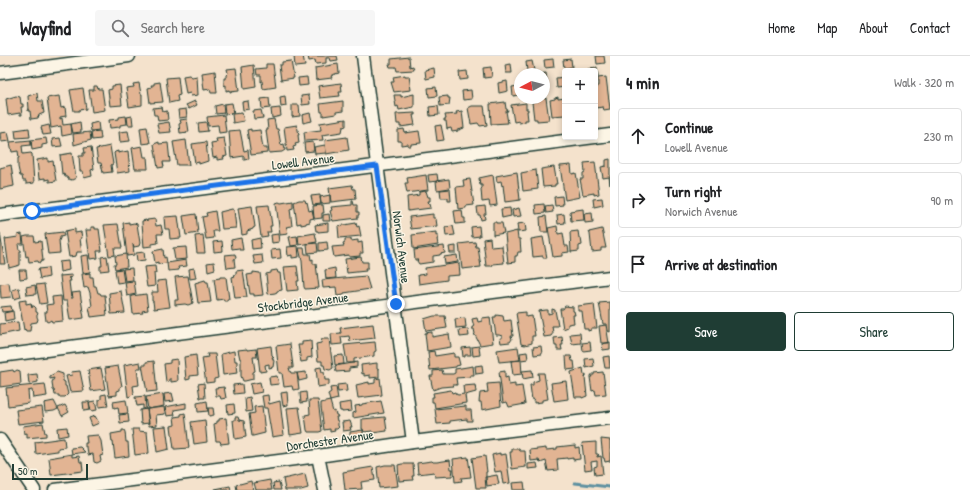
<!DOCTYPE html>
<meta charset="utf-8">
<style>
:root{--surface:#fff;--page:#f6f6f6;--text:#202124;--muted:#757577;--line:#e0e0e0;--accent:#1f3d34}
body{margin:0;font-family:"Patrick Hand",sans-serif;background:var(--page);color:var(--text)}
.controls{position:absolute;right:12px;top:12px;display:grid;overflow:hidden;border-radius:4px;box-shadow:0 2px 6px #0003}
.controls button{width:36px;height:36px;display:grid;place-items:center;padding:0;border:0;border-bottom:1px solid var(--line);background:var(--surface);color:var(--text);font:20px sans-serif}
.compass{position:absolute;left:514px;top:12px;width:36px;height:36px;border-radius:50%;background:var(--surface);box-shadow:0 2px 6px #0003;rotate:263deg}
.scale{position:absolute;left:12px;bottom:10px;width:76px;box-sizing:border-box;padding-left:4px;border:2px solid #1f3d34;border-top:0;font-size:11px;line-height:14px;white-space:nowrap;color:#1f3d34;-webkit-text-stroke:3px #fcf5e5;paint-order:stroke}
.stop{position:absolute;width:12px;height:12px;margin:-9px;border:3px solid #1a73e8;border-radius:50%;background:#fff}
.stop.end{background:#1a73e8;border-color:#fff;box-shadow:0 1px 4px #0008}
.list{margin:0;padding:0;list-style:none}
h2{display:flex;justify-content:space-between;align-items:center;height:52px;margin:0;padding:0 16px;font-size:17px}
h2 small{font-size:13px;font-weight:400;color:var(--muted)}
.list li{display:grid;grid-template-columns:26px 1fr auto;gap:12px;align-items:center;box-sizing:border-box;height:56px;margin:0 8px 8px;padding:0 8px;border:1px solid var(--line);border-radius:4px}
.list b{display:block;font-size:15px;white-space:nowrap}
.list p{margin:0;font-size:13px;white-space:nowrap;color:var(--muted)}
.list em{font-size:13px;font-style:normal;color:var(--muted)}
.actions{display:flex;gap:8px;padding:12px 16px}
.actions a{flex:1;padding:9px 0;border:1px solid var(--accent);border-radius:4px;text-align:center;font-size:14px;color:var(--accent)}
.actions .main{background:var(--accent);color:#fff}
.icon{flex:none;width:22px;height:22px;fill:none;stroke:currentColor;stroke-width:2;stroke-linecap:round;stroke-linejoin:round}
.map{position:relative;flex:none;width:610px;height:434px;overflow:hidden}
header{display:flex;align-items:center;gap:24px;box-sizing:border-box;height:56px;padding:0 20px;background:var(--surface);border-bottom:1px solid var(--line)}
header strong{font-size:19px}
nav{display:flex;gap:22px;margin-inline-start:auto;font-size:14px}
.search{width:280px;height:36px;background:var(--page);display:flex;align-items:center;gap:10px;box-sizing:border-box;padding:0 14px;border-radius:4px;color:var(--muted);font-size:15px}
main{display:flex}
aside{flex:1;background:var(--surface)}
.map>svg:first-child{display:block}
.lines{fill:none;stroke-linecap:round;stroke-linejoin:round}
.stream{stroke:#5d90a0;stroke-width:3}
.building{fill:#e2b493;stroke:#1f3d34}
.street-casing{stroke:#1f3d34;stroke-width:15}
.street{stroke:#fcf5e5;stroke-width:12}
.route{stroke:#1a73e8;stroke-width:5}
.labels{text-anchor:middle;stroke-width:3;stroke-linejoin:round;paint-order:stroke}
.street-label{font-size:13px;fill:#1f3d34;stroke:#fcf5e5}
</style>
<header>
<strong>Wayfind</strong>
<div class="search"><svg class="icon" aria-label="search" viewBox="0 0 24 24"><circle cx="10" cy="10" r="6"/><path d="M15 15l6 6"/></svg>Search here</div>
<nav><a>Home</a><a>Map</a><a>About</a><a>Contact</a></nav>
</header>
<main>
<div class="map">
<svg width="610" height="434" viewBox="0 0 610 434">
<rect width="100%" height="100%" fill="#f4e2cc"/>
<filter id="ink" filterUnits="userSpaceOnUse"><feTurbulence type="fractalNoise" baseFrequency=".025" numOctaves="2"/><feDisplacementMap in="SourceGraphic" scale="8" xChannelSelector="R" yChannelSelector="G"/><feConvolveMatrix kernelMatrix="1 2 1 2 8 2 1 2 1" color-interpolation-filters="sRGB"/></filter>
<g filter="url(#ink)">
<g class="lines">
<path class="stream" d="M575,427L610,431"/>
</g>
<path class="building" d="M294,0H303L305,10L295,11Z
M308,0H337L338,4L331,5L330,2H326V7L316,8L315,4L309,5Z
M596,0H604L605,7L597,8Z
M409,1L410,11L413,10L414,14L397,15L396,11H390L389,8H391V3Z
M553,3L554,11L545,12L544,4Z
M571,3L572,11L564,12L563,4Z
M291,5L294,22L281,24L279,9H282V6Z
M532,5L534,14L527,15L526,6Z
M266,8H273L276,31L263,33L262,25L261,26V19H257L256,13L266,12Z
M338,8L339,17L335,18L331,20L332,22L316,24L315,12Z
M511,8L512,17H506L505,9Z
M254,9L256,31L244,33L242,11Z
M491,11L492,21L484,22L483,12Z
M236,12L239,35L230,36V34L226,35V29L224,30V22H226V19L228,17L227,13Z
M434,12L435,21L426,23L425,14Z
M597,12L598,21L595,22V15H589L588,13Z
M215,15L217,37H211L210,33L204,34L202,17Z
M467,15L468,23L460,24L459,16Z
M546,17L548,32H544V18H537Z
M189,19L192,21L197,20L198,39L191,40L190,37L186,38L183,20Z
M405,19V20H409L411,34L394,36L391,26H394L393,21Z
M178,21L180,39L177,40L178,45L169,47L166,22Z
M307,21L308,29L299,30L298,22Z
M565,21V31L557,32L556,22Z
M606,21L610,53L604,54L603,51L595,52V44H596L595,31H598V22Z
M507,25L508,35L499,37L498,27Z
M160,26L163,46L150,47L148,32L152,31L151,29H154V27Z
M139,27L141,38H142V49L129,51L126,32L134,31L133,28Z
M341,27L342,36H339L340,40L320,42L318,30Z
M120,29L122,49L110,50L108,34L112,33V30Z
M94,30H97L98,33H102L105,54L92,56L89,34H94Z
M518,30L519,39L513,40L512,31Z
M436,31L437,40L429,41L428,32Z
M83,32L86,53L79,54V55H74L70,34Z
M471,34L472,43L463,44L462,35Z
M37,37L38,45H42L44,57L39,59L38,62L31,63L30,55H28V53H29L28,40Z
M414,38V51L399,54L398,50L396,51L394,39H401V41Z
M309,39L310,48L302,49L301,40Z
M16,40L20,41L21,48H23V51H21L22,59H20V57L8,59L6,43Z
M59,40L61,52L65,51L66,60L60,61V63L62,62L63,69L71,68L72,78L62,80L61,70L51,72L47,42Z
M285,40L286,50L281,51L280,41Z
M448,40V42H450L449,49L440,50L439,41Z
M558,41V43L565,42V59L552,60L550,44L555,43V42Z
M269,42L270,52L262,53L261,43Z
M546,42L549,64L537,65V63H534L532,46L538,45V43Z
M195,45L197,49L189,53L186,49Z
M248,45L249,53L243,54L242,46Z
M343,45V55L336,56V58L323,60V56H321L320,48Z
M505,46L506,53H507L508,55H506L508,67L491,68L490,48Z
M232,47L234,57L225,58L224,48Z
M526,47V53H528V55H527L528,64H525V66L519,67V65L514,66L511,49Z
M223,48L224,57L216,58L215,50Z
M292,49H299L300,60L292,61Z
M438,50L439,59L430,60L429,51Z
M472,50H484L487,69L480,70L478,67L471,68L468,52Z
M162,51L163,56L167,55L168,64L158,65L157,59H154L153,52Z
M280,52L281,60L272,62L271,53Z
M186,53L187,61L179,62L178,54Z
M261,54L263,62L254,63L253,55Z
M462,55L464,72L459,74V73H458V75L452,76L451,72L447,73L446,65H444V63H446L445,59L457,58L456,56Z
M242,57L244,65L233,67L232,58Z
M310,57L312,65L303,67L302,59Z
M415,57V59H413L415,69L400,71V68H397L396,58Z
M224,59L226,76L219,77L218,69L208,70L207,61Z
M126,60L127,68L120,69V71L110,72L109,64L119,63V61Z
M132,60L133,69H128L127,61Z
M187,63L189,76L180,77L179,68L181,67L180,64Z
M274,63L276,73H278L281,89L284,88L285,94L282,96L269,97L266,74H268L267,64Z
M346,63V70L343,71L342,76L322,79L323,84L305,85L304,76L321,74L320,67Z
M80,66L81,76L73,77L71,68Z
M98,66L99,74L91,75L90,68Z
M169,66L171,76L159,77L157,68Z
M206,66L208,75L199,76L198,67Z
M49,69L51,78L43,79L41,71Z
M297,69L299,79H298L299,87L295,88L296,90L293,91L294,94L287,95L284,71Z
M441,69L444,84L437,85L435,70Z
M147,71L150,87L142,88L140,72Z
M29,72L30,81L16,82L15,74Z
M251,73V75L260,74L263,92H267V97L251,99L247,74Z
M404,73L405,77L419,75L421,87L411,88V90H408V88L401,89V85H398V74Z
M240,74L244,95L248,94L249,103L244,104V100L231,102L229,75Z
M100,75L101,83L92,84L91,76Z
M128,75L130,85L120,86L119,76Z
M8,76L10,85L1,86L0,77Z
M90,76L91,84L74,89L73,78Z
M347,81L349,94L326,98L325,84Z
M46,82L47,88L42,89V92L32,94L31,84Z
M60,82L62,90L53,91L52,83Z
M224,82L227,100L223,101L224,103L217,104V101L213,102L211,87L217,86L216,83Z
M31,84V89L22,90L23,98L31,97L32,98L34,127L26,128V125H23L22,120H20L18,111V102H19L18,95L12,96L10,86Z
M186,84L189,109H177L173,86Z
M159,86V88L168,87L170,106H163L164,111L158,112L154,88Z
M206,86L208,105L199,108V106L195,107L192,88Z
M313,86L314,95L305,96L304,87Z
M325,89L326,97L315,98L314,91Z
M110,90L113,108L111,109L112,116L103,117L101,107H98L96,93Z
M142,90L144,101H147L148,113H135L132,92Z
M91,91L94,113L91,114L92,120L84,122L83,115H80L79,100H83V97H85L84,92Z
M118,95V97L128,95L130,115L117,117L114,97L115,96Z
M72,97L76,122L72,124L68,123L67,121H65L64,117L62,118L60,99Z
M48,102V106L53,105L56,125L49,126V123L45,124V122L39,123L37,104Z
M610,103V129L609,121L603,122L601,111L606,110V104Z
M595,106L599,138L594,139V137L583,139L580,123H583V117L585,116L584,107Z
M11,109L14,130L0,133V112Z
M571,109L572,118L576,117L580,141L565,144L560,110Z
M554,111L557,128H555V130L543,131L541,113Z
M536,114L538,133L523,135L521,117Z
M517,116L520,144L505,146L503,129L502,130L501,125L497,126L496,120Z
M437,118L438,125L429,126L428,119Z
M426,119L428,134L407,137L405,127H408L407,122Z
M493,119L497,149L490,150L489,145L482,146L481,133L482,132V129H480L479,122Z
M449,123L450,132L437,134L436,125Z
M470,123L474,149L466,150V152L458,153L456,131L464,130L463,124Z
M352,129L353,133H355L356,143L331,146L329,132Z
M450,133L451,145H448V142H441L440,134Z
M426,135L428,141H430V145H428L429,148H430L431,152L408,155L407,141L419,139V136Z
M320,139L321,148L313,149L311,140Z
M330,139V147L321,148L320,141Z
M562,140L563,149L555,150L554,141Z
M602,142L603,149L594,151L593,143Z
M299,144H305L306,147L307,146L309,155L312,154L314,162L310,163V166L306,167V168L301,169V167L297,168L294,146Z
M293,145V152L290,153L292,170L286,171L287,172L288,178L280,179L276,147L279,146L281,147Z
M352,145H353L354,149H357V156H359V159H358V162L333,165L330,155L332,154L331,151L352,149Z
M544,148L545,157L536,158L535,149Z
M269,149L272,170H270L271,176H267L268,180L261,181L257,150Z
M321,149H323L324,157H322V162L314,163L313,150Z
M552,149L553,156L546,157L545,150Z
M252,150L255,171L253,172V173L247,175V178L242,179L238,152Z
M485,150L486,158H484L485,163L481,164L480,159H478L477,151Z
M510,152L511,160L502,162L501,153Z
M519,152L521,160L513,161L512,154Z
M232,153L234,154L236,172L222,173L220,156Z
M583,153L584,164L571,165L570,155Z
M462,154L463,162H465V167L456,168L454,155Z
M215,155L218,175H213L214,182L206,183L202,161L207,160L206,157Z
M592,157L593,166L585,167L584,158Z
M196,158L198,177L186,179L183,160Z
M329,158L330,165H323V159Z
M433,158V162H435L436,163L437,170L411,173L409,161Z
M564,158L565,167L558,168L557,159Z
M178,160L181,182L170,183L169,173H165L164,161Z
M546,160L548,176H541L540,161Z
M155,163L156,170L161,169L163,178H157L158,187L152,188V190L144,191L142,167V165L146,164L147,166V164Z
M129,166V168L134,167L137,168L140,187L139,190L134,191L133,188L134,199L127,200L123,167Z
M493,166H496V167H502L504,177L493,179Z
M328,167V175L318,176V175H316L315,169Z
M356,167L357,171L359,170L361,180L339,182L338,170Z
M525,167L526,175L518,176L517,168Z
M118,168L122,192H114L115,199L109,200L104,169Z
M453,170L455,179L446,180L445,171Z
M479,170L480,180L472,181L471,171Z
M557,170L558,178L563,177L565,190H568L569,196L562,197V200L553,201L548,172Z
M91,171H95V173H99L102,195H97L98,202L90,203L86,174H91Z
M75,173V177L81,176L82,182L80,183L82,196H77L76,200L69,201L65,175Z
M602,173L606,192H601V195L592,196L590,178L589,176Z
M517,175L518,183H520L521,196H518L517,200H515V206L508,207L505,178Z
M578,175L579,182H581L582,189L579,190V195L571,196L570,176Z
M63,176L64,180L60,181V183L59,184L60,197L48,198L45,178Z
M436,176V180L438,179V183H437L438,189L413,193L412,179Z
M0,177L5,208H0Z
M315,177L317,186L299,189L298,180Z
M22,178L23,188H18L19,194H21V196H20V209L9,212L5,183L18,181L17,179Z
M278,178L279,186L272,187L271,179Z
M203,179L205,197H197L195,180Z
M27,180H34L35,186L41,185L43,205H41V206L39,207L38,205L29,206L28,200L26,201L23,181Z
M297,180L298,189L291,190L289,181Z
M543,181L547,202H543V200L533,201L531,183Z
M241,182L243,194H239V192L232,193L231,184Z
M260,182L261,192L252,193L251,184Z
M490,182L491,191L502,190L504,207L493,208L492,210H486L483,183Z
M345,183H351V185L358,184V187L362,186L363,197H360V200L349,201V199L334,201L332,191L344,190L343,187L345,186Z
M222,185L223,195L214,196L213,186Z
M327,186L328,194L319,195V187Z
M475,186L476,191H478L481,211L462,213L459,188Z
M317,187L318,196L308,197L307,188Z
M298,190L299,201L292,202V199L288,200L287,191Z
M444,190L445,197L440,198V199L433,200V206L419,208L417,205L418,204H415L414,194Z
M456,190V197H450L449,191Z
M186,191L187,203L175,204L173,192Z
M299,192H304L305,198H310L311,204L313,203V208H316L319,232L305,233L304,231L302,205Z
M163,193L164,202L166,201L167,207L158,208V206L155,207L153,195Z
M280,193L281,202L272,203L271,194Z
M144,196L145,204L137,205L136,197Z
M126,198L127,211L115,213L114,208H116L115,200Z
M235,198L236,202L234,203L235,211L227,212L225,199Z
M88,199L90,216L83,217L81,200Z
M262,199L263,207L255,208L253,200Z
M457,199L458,206L445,208L444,201Z
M107,200L109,214L100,215V210H102L101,201Z
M361,201L362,206H368V212H365L366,215L347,217L345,203Z
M186,204L187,210L178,211L179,214L168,215L167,207Z
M68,205L69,214L60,216L59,206Z
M214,206L215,213L208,215L207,207Z
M459,207L460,219L447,220V224L419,228L418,219L426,218L425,212Z
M155,210L156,217H154L155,230L147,231L144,211Z
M297,210L299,225H297L298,234L287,235L284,211Z
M48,212L49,221L40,223L38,213Z
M132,212L133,224L125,225L123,213Z
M194,212L196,222L190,223L189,213Z
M335,212L336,222L326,223L325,214Z
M122,213L124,226L117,227L115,214Z
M19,214H26L27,222L20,223Z
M243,214L247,241L235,242L232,221L235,220L234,219L236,218V215Z
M277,214L278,217H280L282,234L277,235V236L275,237L268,238L266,218L271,217V215Z
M253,216L260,217L263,239L254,240V238H250L247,219L253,218Z
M90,217V221H93L94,230H96L98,237H100L101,239H105L107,259L91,261L89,251L92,250L90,237L88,231L84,232L82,218Z
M72,219V221L68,222H70L71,225H69L71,242H73L72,237L80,236L84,262L70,264L67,245H63L60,220Z
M188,220L193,247L188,249L185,248L175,249V244H178L175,221Z
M366,220L370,233L344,237V239L337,240L336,231L323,232L322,224Z
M220,221H226L229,243H227V245H224V243L217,244L214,223L220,222Z
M166,224L170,251L154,253L153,245H152V236H158L157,225Z
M205,224L206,226H208L211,246L198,247L195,227Z
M134,225L136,238L127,240L125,226Z
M9,227L11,241L1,242L0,228Z
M44,228L47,247L40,248L36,229Z
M35,229L36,238L27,239L26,231Z
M19,232L21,241L14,243L12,234Z
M121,235L125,257L111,258L109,237Z
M146,238L148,254L142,255L143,257L133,258L131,240Z
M61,240L63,265L52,266L51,264L48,266L46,265L45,257V256H47L46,249L53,248L52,241Z
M26,244V248L31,247L32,252V250H34L36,252V256H37L38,258L37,259V261L38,263L37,266L31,267L30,275H26L25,273L24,274L19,245Z
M610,246V276L608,275L607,268H603L599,247Z
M594,248L597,272H591V274L588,275V273H584L582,255H578V250Z
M11,250L12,255L2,256L1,251Z
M565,250L573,251V255H574L575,259H573L574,267L568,268V271L563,273L560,253H563Z
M552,253L555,254L558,270H552L553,277L551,280L544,281L539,255L546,254H548V258L552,257Z
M13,255L14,263L5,265L4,257Z
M526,256V261L532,260L535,280H532V287L525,289L521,288L516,257Z
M496,259L503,260L504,265L511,264L513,280H511L512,283L510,286L501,287L500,282H502V280L499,279H496L493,261H496Z
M434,260H445L447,272L426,275L424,263Z
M490,261L493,287L480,289L475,279H474L475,278L474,273H472V271H474L472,263L477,262L478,266L482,265V262Z
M465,262L466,271L456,272L455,263Z
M18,266L19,275L0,279V268Z
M373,268L375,282L350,285L349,280L341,281L342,288L332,289L331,278L341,277L340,272Z
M606,269L609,287H601L599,270Z
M468,273L469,280L460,281L459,274Z
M432,276V281L449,278L451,291L427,295L425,277Z
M580,277L581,287L572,288L570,278Z
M562,281L563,289H561L562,294H557V290H555L554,282Z
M322,283H329L333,312L330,314L325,313L324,309H322V305H318L316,288L321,287Z
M311,285L312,301L307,302V305L301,306L298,289H302V286Z
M375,286L376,295L374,296V300L354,303V307H347L344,289Z
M590,286L591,294L583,295L582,287Z
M610,286V293L603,294L602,288Z
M290,288L293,310V312H289L290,315L291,317H297L299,333L293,334L292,330L284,331L282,317H279L276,290Z
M271,290L272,299L274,301H272L274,305L273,311L269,312V308L265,309L266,315L260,316L257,292Z
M479,290L480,299L473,300L472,291Z
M541,290L542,298L534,299L533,291Z
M470,291L471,299H465V301H463L462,292Z
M518,291L520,304L499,306L497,294Z
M247,293V294L256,293L257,301H253L255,315L253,316V323L245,325H243L241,320V303H240L238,294Z
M234,295L235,305H237V309H236L237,317L223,319L221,298Z
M434,295L435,300L454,297V301H458L460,309L456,310V311L430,314L428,296Z
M527,296L528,303L521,304L520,297Z
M207,298H215L218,322L214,323V326L206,327L202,302L208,301Z
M196,299L198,319L190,320V323L186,324L184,301Z
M343,299L344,308L335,309L334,300Z
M566,300H571L572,305H574L575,313L567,314Z
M609,300L610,312H605L603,301Z
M593,302L594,310L586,312L585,303Z
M177,303L178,325L171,326V323H169V325L166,326L164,308L170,307V304Z
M521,304L522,318L513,319L511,305Z
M154,305L157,335L147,336L142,309H146V306Z
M140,306L141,312H137L139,329L133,330L134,337L131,340L128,341L124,309Z
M357,306V311L349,312V315L336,316L335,310Z
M377,307V312L379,313V321L370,322V319L364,320V317L362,318L361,309Z
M482,309L483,317L476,318L475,310Z
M118,310L122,330L120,331V334L117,335V339L109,340L105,312Z
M473,310L474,319H470V321L456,322L457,329H453L454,330L441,331L433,334L430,320H433V315L442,314L443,318H453L455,317V313Z
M321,311L322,316H324L325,324H329V329L318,331L316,312Z
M101,312L105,333L91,335L88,314Z
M583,312L584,319L586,318V320L585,321L587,340L582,342V341H575L571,316Z
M13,314L14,316L17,314L20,315L21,328L0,331V316Z
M532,314L533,321L523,323L522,315Z
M80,315L84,335L70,336L66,320L72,319L71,316Z
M505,315V322L508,321L509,329L515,328V331L522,330L525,348L509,351L507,346L503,347L499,316Z
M57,316L63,318V325L65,326V330H66L68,338L65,341H59V339H55L54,334H53L52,326L54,322L50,323V320Z
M306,316L307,323L299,325L297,317Z
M603,316L606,338L596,339L595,334L592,335L590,321H592L591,319H594V317Z
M538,317H544L548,343L542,344V346L534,347V343L532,344L530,329H533V326L539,324Z
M37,318L38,326L29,328L28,319Z
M277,320L279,328L270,329L269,321Z
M380,322L382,339L358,342L356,329L369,326V328L375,327V323Z
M566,325L568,343L554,345L551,327Z
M260,326L262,336L252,338L250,328Z
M204,327L205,342H200L198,328Z
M499,327L501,350L482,354L481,346H479L480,337L488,336L487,328Z
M45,328L47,340L33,342L32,334L28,335L29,347L8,350L6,332Z
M242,328L243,337L234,338L233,329Z
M346,328L347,335L338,336L337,329Z
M475,329L476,336L465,339L466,347L435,352L434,346H432V341H434L433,337L451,334L452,337L455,336L456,338L458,339L464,338L463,330Z
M224,331L226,342L221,343L220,340H216L215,332Z
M336,331L338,343L330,345L328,338L331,336L330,332Z
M287,336L288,349L283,350L281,337Z
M306,336L307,346L301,347L300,337Z
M172,337L174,345L165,346L164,338Z
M106,338L108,350L99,351V344L101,343V339Z
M163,338L164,350L148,353L146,341Z
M268,339L269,348L280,345L284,379L272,381L267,352H264L262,340Z
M145,340L146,353H143V349L137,350L135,341Z
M250,341L252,355L246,356L245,342Z
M126,344L128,357L119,358L118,351L114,352L113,346Z
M309,344H318L322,375L319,376H308L307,374L305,359L310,358Z
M54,345L58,353L54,355L45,356L44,347Z
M95,345L97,354L91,355L89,346Z
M207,345L208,355L198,356L197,347Z
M330,345L333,356L335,355L336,359H337L338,361H336L337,365H338V370L339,371L337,373H334L335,375L330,376V373L324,374L321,351V347Z
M381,345L384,357L353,362V357L356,356L355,350L362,349V348Z
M83,346H89L90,354L84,355Z
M351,346L352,355L342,356V355H340L339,348Z
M186,347V352L174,354L175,359L167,360L165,351Z
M234,348L235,357L228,358L227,349Z
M65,349L69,356L62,360L58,352Z
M262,350L265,377L253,380H252L249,358L255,357L254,351Z
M466,350V354H471L472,365H467V363L458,364L450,365V367L437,368L435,353Z
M42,351L44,365L18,368L16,354Z
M164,351L165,358L156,359L157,369L149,370L147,353Z
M299,351L303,377L290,379L287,352Z
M208,352H213L214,359L209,360Z
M147,353L149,367L141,368L140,354Z
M185,357L189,392L176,393H174L171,370L175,369L174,361L181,360V358Z
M128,358L129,366L120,367L119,359Z
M95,360L99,367L92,370L89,362Z
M235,361H238L239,364L244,365L246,381L235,383L233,364H235Z
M385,361L387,375L372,377V375L364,376L363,373H362V363Z
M226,362L229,387L221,388L220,385H216L214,368L217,367V365H219V363Z
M205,364L207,386L194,388L191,366Z
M350,365L352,371H350L351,374L343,375L342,366Z
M43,367L45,377H46V380L27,382V377L24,378L23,370Z
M166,370L169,393L157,396L154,371Z
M67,371L68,379L58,381L57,372Z
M132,373H139V375L147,376L149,397L135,399Z
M122,374H124L125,376L126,386H128L129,400L115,402L113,386H112L111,378L122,376Z
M363,374V380L350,382V376Z
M98,379L101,385L103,399L100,400L101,405L97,407L94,406L93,398L88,399L87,391H85V387H87L86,380Z
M64,382L65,391L58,392V395H57L36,398L35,386Z
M601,383L610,384V405L605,406L604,402H603Z
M596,386V398H598L599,399L597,400V401L601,400L603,418L595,419L594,411L597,410V405L591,406L592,413L585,414L582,387Z
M575,389V392L579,391L580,403L573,404V402L567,403V402L557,403L558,414L548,415L546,405L540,407L539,404L531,405L530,394L546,392V394L557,393V391Z
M80,391L85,396L72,398L71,392Z
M512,393H519L520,395H525L526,411L512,413L510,396H512Z
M500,397V399L506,398L510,427L503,428L501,415L495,416L492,399Z
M72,398V401L79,400L80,406H82L83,415L51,419L49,402Z
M485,400L487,416H486V421L497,419L499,428L487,430L486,421H485L486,432H476L472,402Z
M468,401L471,421L461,422L462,425L455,426L453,403Z
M450,404L451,413H453L452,420L435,421L434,416L418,418L417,407L432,405L433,406H437Z
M537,407L538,412L528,413V408Z
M402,408H413L414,420H412L413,424L399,425L398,409Z
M385,409H395L398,430L379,432L377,411Z
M373,411L375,424L361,426L362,433L345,434L343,416Z
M305,418L308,432L301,434H285L283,423Z
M270,424L272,434H256L254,427Z
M251,425L253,434H237L236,429Z
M279,426L281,434H274L273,427Z
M524,426L525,434H513L512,427Z
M230,430L231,434H215V433Z"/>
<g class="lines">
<g class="street-casing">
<path id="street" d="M363,0L413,386
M0,17L129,0
M0,159L610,79
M0,300L610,221
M0,384L34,434
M318,400L325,434
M55,434L318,400L413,386L610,362"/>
</g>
<use href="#street" class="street"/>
</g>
</g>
<g class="lines" filter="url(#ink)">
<path class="route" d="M32,155L146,139L377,110L396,248"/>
</g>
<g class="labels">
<g class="street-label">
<text transform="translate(303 105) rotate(-7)" y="5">Lowell Avenue</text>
<text transform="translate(402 191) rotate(83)" y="5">Norwich Avenue</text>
<text transform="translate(303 246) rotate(-7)" y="5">Stockbridge Avenue</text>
<text transform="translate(330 384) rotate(-8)" y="5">Dorchester Avenue</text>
</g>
</g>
</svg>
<div class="controls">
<button>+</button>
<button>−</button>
</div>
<svg class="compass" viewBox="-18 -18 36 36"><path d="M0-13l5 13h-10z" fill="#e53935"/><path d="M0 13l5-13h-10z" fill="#757577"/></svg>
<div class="scale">50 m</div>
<div class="stop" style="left:32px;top:155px"></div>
<div class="stop end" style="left:396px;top:248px"></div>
</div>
<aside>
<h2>4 min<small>Walk · 320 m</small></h2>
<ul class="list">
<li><svg class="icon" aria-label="ahead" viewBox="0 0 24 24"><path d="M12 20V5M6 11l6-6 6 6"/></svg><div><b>Continue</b><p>Lowell Avenue</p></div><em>230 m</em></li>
<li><svg class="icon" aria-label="right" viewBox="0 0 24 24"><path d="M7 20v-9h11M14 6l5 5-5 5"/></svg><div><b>Turn right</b><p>Norwich Avenue</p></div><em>90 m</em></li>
<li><svg class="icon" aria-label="arrive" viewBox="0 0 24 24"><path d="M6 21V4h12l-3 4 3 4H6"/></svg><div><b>Arrive at destination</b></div></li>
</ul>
<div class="actions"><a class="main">Save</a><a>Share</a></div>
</aside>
</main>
